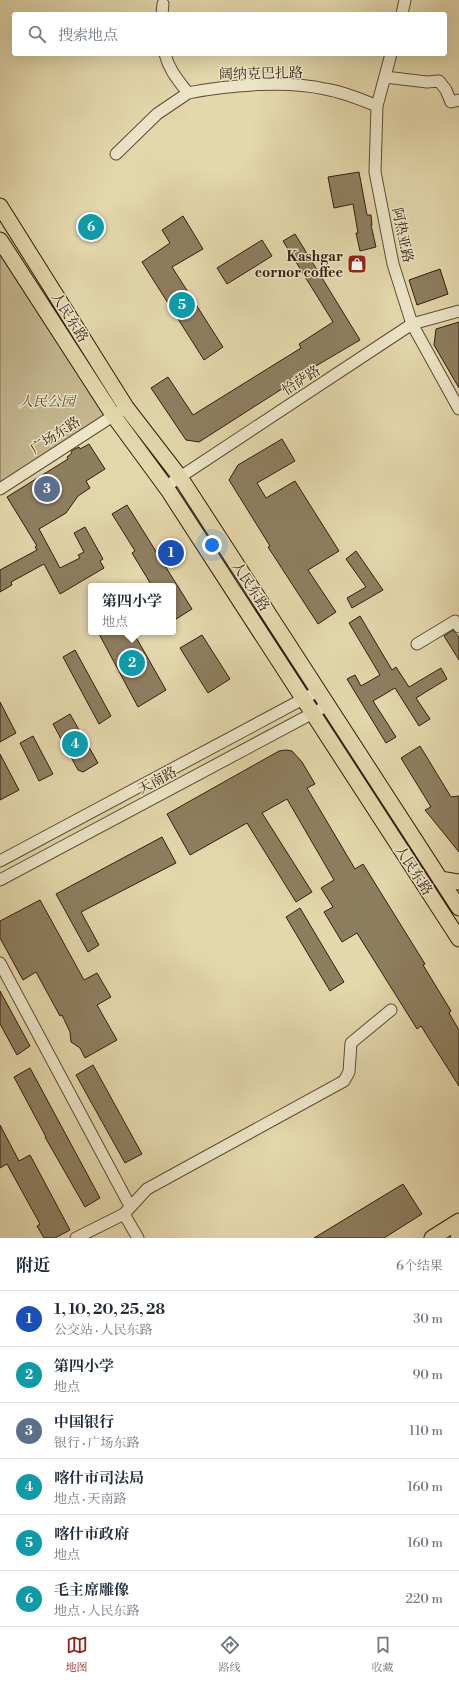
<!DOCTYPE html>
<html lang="zh">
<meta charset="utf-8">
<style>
:root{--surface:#fff;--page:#f2f2f3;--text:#1f2937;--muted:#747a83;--line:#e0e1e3;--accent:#8f2418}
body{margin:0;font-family:"Libre Bodoni","Noto Serif SC",serif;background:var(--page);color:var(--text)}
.you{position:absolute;left:212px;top:545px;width:14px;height:14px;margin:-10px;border:3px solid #fff;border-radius:50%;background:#1a73e8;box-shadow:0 0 0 6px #1a73e833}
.badge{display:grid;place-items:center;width:26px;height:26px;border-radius:50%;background:var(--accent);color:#fff;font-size:13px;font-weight:700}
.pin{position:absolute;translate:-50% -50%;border:2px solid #fff;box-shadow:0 1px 4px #0006}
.popup{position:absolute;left:88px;top:583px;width:88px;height:52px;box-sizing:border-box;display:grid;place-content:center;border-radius:4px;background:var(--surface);filter:drop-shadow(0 1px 3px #0005);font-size:13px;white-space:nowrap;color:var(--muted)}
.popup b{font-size:15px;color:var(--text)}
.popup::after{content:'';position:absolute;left:50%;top:100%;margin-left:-8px;border:8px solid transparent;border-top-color:var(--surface)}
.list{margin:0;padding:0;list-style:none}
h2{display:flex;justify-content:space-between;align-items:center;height:52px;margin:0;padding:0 16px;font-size:17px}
h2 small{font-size:13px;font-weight:400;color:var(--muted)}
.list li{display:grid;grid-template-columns:26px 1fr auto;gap:12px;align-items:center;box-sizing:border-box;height:56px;padding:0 16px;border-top:1px solid var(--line)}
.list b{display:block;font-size:15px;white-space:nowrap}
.list p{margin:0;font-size:13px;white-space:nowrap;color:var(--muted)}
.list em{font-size:13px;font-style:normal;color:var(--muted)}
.icon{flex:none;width:22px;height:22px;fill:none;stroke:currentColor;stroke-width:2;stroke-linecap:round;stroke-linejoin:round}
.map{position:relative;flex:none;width:459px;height:1238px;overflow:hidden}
.search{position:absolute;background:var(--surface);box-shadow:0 4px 16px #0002;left:12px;right:12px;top:12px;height:44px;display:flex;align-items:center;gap:10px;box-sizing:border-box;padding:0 14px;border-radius:4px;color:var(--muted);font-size:15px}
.sheet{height:388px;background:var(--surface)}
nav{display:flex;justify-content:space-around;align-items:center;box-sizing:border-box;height:56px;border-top:1px solid var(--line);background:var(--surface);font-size:11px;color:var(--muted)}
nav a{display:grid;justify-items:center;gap:2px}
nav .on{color:var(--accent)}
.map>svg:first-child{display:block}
.green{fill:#c5b790;stroke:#7c6a4f}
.building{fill:#8e7e60;stroke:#321d0e}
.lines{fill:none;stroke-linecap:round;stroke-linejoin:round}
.minor-casing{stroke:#5e4c35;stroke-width:13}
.major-casing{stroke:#321d0e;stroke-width:17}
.minor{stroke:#ede5c8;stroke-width:11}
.major{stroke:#e3d7ab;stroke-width:15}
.labels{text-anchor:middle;stroke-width:3;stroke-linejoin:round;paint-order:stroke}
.street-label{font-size:14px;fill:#321d0e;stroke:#ede5c8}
.poi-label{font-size:14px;font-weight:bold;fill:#321d0e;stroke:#ede5c8;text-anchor:end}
.park-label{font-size:14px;font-style:italic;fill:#5e4b35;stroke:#ede5c8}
</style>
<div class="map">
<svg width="459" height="1238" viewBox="0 0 459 1238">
<rect width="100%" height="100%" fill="#e3d7ab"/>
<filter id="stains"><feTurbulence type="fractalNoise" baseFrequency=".005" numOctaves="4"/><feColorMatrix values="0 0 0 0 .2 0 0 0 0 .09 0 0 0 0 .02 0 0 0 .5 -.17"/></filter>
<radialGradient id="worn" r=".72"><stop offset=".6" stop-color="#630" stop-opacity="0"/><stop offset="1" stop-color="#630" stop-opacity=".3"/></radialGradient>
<path class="green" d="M0,240L113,415L0,489Z"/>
<path class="building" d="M359,172L367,215H371L372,225H371L376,247L360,251L356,233H358L353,204L334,208L328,177Z
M183,216L203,249L172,267L223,347L204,360L142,262L170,243L162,230Z
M295,234L360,340L309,370L310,371L199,442L186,440L151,388L168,377L193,415L301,348L299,344L333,322L283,241Z
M262,240L272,256L227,284L217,268Z
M440,269L448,294L417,305L409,280Z
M459,322V388L434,345L436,329Z
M282,439L295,461L257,483L266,498L295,481L339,551L308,570L336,612L318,624L268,547L270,546L229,480L238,465Z
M89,444L105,469L86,481L90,488L78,496L66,513L39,529L60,568L80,558L78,555L84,552L74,533L85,527L103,559L100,561L104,568L60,594L44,564L11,582L12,585L0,592V570L37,550L35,547L37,546L7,497L68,459L67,457L72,453L71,451L79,447L80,449Z
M127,505L192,609L173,621V586H152L132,553L135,551L112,514Z
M356,551L383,590L352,608L347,598L366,587L346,559Z
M360,616L392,670L396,667L409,687L441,668L447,679L416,698L430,719L419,726L395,688L373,701L396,737L386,743L347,679L355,675L361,686L380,675L349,623Z
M453,630L459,637V660L444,636Z
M98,632H133L166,690L138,707Z
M202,635L230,679L208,693L180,648Z
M75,650L111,716L99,724L63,657Z
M0,702L16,733L0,742Z
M70,714L98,763L83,772L78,770L53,724Z
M33,736L53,774L39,781L20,743Z
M420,746L451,797L459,796V852L425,810L431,807L401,758Z
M286,750L292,751L302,762L315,784L307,788L355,869L363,864L425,964L423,965L451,1011L449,1013L459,1030V1086L421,1026L417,1029L357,933L342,942L324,912L333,907L321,888L334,880L287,799L262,813L312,892L296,902L247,823L190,855L167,814L279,751Z
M0,754L19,790L0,800Z
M162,837L176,863L81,912L99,945L88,952L56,894Z
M40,900L84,980L97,973L111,997L97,1005L117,1040L85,1058L80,1048L71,1042L70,1032L62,1015L60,1016L36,972L23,980L0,938V921Z
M300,908L344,982L330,991L286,917Z
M0,991L30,1046L17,1055L0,1024Z
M93,1065L142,1154L125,1163L76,1075Z
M30,1068L100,1198L85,1207L45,1137H46L14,1077Z
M0,1125L19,1161L30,1155L70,1230L55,1238H44L37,1226L40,1224L7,1164L0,1168Z
M403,1184L422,1214L384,1238H314Z"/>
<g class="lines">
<g class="minor-casing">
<path id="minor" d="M162,14L163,4
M402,14L405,0
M165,54C169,70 178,80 188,93C227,85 287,80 325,89C343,92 360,99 377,106
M391,54L377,106L375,172L393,264L412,324L459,409
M385,77L427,82L439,81L446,90L451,102L459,100
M116,154L157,114L188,93
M165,487L412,324L459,311
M0,489L119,412
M417,644L455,621L459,627
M0,861L318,691
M0,880L328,705
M0,963L130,1206
M124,1214L138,1238
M76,1238L124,1214L147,1189L344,1081L349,1072L351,1043L391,1010"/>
</g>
<g class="major-casing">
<path id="major" d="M0,206L126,407L180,477L459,908
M0,240L113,415L168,490L459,939
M440,879L459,882
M432,1238L459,1221
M458,1238L459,1237"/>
</g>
<use href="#minor" class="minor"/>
<use href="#major" class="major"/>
</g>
<defs>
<g id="shop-square" transform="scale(1)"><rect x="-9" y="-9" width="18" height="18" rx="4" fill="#8f2418" stroke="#ede5c8"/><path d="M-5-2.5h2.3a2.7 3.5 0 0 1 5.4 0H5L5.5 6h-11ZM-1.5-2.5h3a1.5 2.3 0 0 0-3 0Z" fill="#fff"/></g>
</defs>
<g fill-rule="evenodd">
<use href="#shop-square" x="357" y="264"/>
</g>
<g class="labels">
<g class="street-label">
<text transform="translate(261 73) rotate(-1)" y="5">阔纳克巴扎路</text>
<text transform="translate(403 235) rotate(78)" y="5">阿热亚路</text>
<text transform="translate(70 317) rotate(58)" y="5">人民东路</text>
<text transform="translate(301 380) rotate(-33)" y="5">恰萨路</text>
<text transform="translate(55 435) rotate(-33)" y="5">广场东路</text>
<text transform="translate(251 586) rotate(57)" y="5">人民东路</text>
<text transform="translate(157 780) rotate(-28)" y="5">天南路</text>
<text transform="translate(414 870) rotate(57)" y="5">人民东路</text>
</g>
<g class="poi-label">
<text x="343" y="261">Kashgar<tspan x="343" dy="16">cornor coffee</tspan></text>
</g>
<g class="park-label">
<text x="47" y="406">人民公园</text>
</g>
</g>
<rect width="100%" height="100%" filter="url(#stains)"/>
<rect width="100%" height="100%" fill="url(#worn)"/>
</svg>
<div class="you"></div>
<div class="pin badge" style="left:171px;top:553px;background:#1a4fb4">1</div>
<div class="pin badge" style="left:132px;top:663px;background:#0f9aa8">2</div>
<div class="popup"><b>第四小学</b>地点</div>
<div class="pin badge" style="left:47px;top:489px;background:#5c6f8a">3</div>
<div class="pin badge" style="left:75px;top:744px;background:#0f9aa8">4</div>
<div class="pin badge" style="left:182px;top:305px;background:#0f9aa8">5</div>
<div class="pin badge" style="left:91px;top:227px;background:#0f9aa8">6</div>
<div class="search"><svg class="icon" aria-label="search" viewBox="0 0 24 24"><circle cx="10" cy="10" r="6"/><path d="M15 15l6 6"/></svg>搜索地点</div>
</div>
<section class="sheet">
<h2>附近<small>6个结果</small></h2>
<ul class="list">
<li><span class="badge" style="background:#1a4fb4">1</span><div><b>1, 10, 20, 25, 28</b><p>公交站 · 人民东路</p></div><em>30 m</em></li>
<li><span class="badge" style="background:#0f9aa8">2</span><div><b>第四小学</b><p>地点</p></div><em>90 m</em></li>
<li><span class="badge" style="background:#5c6f8a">3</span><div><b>中国银行</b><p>银行 · 广场东路</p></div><em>110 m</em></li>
<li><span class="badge" style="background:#0f9aa8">4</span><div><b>喀什市司法局</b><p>地点 · 天南路</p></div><em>160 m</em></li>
<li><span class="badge" style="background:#0f9aa8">5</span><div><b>喀什市政府</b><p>地点</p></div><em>160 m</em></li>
<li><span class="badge" style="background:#0f9aa8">6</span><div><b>毛主席雕像</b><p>地点 · 人民东路</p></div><em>220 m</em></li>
</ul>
</section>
<nav>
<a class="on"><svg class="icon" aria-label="map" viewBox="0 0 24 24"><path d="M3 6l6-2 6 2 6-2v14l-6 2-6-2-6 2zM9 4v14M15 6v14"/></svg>地图</a>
<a><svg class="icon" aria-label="directions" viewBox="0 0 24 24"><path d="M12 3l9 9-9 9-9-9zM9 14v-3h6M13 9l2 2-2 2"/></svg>路线</a>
<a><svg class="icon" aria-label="saved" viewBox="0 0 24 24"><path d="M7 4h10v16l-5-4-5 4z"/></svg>收藏</a>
</nav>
